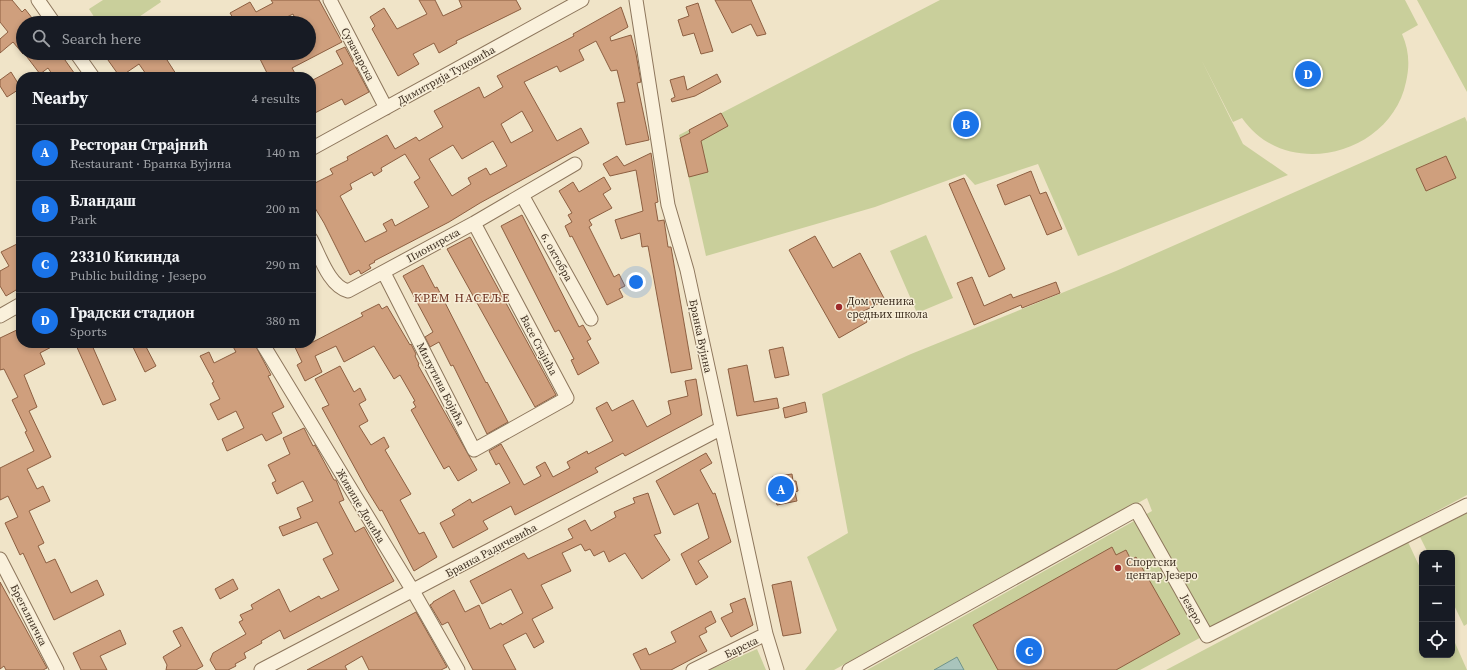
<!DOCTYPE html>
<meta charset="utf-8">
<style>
:root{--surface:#171b24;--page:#20242c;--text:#f1f3f6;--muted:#9ea1a6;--line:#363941;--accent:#1a73e8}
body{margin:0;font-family:"Source Serif 4",serif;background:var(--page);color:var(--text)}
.controls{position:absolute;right:12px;bottom:12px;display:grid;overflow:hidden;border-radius:8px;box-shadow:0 2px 6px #0003}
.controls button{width:36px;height:36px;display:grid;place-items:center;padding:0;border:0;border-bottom:1px solid var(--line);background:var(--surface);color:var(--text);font:20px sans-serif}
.you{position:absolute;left:636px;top:282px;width:14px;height:14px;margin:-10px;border:3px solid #fff;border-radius:50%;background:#1a73e8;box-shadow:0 0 0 6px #1a73e833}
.badge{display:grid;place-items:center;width:26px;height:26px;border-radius:50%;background:var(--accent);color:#fff;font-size:13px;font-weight:700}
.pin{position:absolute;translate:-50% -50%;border:2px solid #fff;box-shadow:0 1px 4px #0006}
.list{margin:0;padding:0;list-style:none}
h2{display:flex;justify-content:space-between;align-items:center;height:52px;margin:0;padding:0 16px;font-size:17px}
h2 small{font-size:13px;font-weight:400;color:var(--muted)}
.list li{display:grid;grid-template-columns:26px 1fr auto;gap:12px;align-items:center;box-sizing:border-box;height:56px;padding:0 16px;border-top:1px solid var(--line)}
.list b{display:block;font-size:15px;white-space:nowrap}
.list p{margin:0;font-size:13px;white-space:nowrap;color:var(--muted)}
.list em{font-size:13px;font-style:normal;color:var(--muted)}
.icon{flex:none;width:22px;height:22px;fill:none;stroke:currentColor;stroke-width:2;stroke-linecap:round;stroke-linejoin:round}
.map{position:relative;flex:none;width:1467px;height:670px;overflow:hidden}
.search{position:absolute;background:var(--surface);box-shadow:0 2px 6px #0003;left:16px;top:16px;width:300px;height:44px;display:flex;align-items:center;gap:10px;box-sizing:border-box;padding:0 14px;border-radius:22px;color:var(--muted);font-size:15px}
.panel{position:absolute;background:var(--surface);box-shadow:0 2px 6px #0003;left:16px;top:72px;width:300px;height:276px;border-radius:16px}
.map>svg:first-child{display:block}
.green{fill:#c9cf9b}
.water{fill:#a9c4bc;stroke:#6f938a}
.building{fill:#cf9f7d;stroke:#8d5f41;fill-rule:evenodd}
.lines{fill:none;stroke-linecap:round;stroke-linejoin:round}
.minor-casing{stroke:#8d765c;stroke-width:15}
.minor{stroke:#faf1dc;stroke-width:13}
.poi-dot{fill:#9e2a2b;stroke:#f7eed8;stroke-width:1.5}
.labels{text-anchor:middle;stroke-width:3;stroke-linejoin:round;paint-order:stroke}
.street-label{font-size:11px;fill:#3d2e20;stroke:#f7eed8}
.poi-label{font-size:11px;fill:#3d2e20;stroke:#f7eed8;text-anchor:start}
.neighbourhood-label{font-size:12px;letter-spacing:1px;fill:#6b2e1e;stroke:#f7eed8}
</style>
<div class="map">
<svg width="1467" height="670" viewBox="0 0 1467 670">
<rect width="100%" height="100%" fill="#f0e4c8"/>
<path class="green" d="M103,0H160L161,2L130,23H98L89,9Z
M940,0H1405L1418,25L1402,34C1409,50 1410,65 1406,82C1391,155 1286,182 1242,118L1233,122L1202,61L1243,144L1288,175L1078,256L1038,164L975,185L965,174L875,207L706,256L679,135Z
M1417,0H1467V92Z
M1465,117L1467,122V495L1140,670H867L1152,511L1147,498L834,670H805L837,630L807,557L848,533L822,394L911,354L1116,271Z
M926,235L953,298L917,313L890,251Z
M1467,513V624L1464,626L1452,601V553H1428L1420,537Z
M1408,542L1422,572V655H1452V636L1467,670H1166Z
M757,649L766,670H709Z"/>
<path class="water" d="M957,657L964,670H934Z"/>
<path class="building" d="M0,0H12L22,12L25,9L36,23H23V54L13,42L0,53V39L8,32L0,22Z
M271,0H319L342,42L292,68L297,77H269L257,53H309V23H297L293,14L275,23H236L230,13L250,2L256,12L273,3Z
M419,0H435L443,16L462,7L459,0H516L521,9L456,41L457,43L439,53L434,43L413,54L419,64L398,76L372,29L375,26L370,17L384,8L397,29L427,14Z
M715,0H751L766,34L757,36L751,24L732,33Z
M698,3L713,51L701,54L694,33L683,36L678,20L689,16L686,7Z
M621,7L628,27L610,37L611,41L631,35L636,54L641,82L637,83L649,140L626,145L617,103L625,102L617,70L611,71L596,41L579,50L584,60L560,72L557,66L524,82L557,141L581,128L589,143L480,203L449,222L374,261L375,262L369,265L371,268L361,274L359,270L350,275L324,223L315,208L311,210V185L333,174L330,169L348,160L347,157L387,135L395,149L416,137L419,141L443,127L434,111L479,87L484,98L503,87L497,76L574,36L573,34ZM522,111L533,131L511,143L501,124ZM493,141L507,166L490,175L486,168L468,178L471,184L452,196L429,159L453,145L462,159ZM405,154L420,178L414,182L429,207L395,226L392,219L383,224L387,231L365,242L340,196L352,189L350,184L372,172L374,176L382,171L381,168Z
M345,47L369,92L345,105L342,99L311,115V81L343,64L336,51Z
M24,53H60L77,77H54L48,68L40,74Z
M103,53H177L167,60L178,77H148L139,64L120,77Z
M11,72L21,88L7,97L0,86V80Z
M717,74L721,82L695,96L672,102L671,99L675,97L670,80L684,76L687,90Z
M721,113L728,126L701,141L708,172L689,177L680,138L690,133L689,130Z
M651,153L658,202L655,203L658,221L664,220L668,247H671L692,369L671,373L648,246L642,247L640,233L621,239L615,220L643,211L636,170L610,176L603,164L617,156L624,166Z
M1446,156L1456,178L1426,191L1416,169Z
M1031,171L1040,194L1046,192L1062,229L1047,235L1030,195L1005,205L997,185Z
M604,177L611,189L603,194L612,208L589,220L592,225L589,227L614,277L619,274L625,286L619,289L623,297L607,305L572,236L570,237L565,226L572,222L568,215L572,213L559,191L573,182L579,192Z
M964,178L1005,269L989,277L949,184Z
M522,215L579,327L583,325L591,339L587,341L599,363L578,375L571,360L574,359L559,330L555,332L501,226Z
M815,236L833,268L860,253L885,300L862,312L867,322L839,338L789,250Z
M470,237L556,395L535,407L447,249Z
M17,244L21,252V287L6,296L0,286V271L9,266L1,252Z
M423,265L435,288L437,287L486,383L487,382L508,422L487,434L453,365L451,366L439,342L430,347L425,337L433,332L403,276Z
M972,277L984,306L1011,294L1013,298L1056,282L1060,293L1022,308L1021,305L974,325L957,283Z
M379,304L382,309L387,306L410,345L411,344L416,354L415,356L419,364L418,365L477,470L458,481L449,466L444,469L431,446L411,410L416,407L413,402L415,401L400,375L394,379L374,346L344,362L336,346L315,356L322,372L305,381L297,365L302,362L293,343H311L363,316L361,313Z
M21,328V343H59L40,353L45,364L24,375L37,407L29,411L51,457L27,469L37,489L43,486L50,501L29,511L44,543L38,546L46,563L55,559L71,593L97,580L104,595L54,620L23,553L20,555L5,523L18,517L8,496L0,500V468L34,451L25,432L27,431L12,400L18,397L4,369L0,370V338Z
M75,343H91L116,400L103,405Z
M131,343H144L156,366L145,372Z
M231,343H254L271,375L268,376L284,407L272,413L282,433L266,441L262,434L227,451L222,439L244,428L236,411L218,420L210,404L220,399L212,383L214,382L200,356L209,352L214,363L236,352Z
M783,347L789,375L775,378L769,350Z
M747,365L754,402L777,398L779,408L737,416L728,369Z
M340,366L354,392L360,388L366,400L359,404L368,421L359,426L371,445L384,437L389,447L385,450L411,494L400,500L419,534L424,532L437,557L414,571L382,510L380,511L367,490L322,408L329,405L315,379Z
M696,379L702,415L625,456L623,453L595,468L598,472L515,515L511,506L483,521L488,529L453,548L440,523L455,515L452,510L470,499L472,503L510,483L499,463L496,465L489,451L501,444L524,485L541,476L536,467L545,462L553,477L570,468L567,462L587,451L588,454L613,441L596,408L607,402L612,411L633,400L647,427L671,414L668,401L688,396L685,381Z
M805,402L807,412L785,418L783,408Z
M304,428L313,446L315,445L334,480H336L344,500L339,502L355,532L364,527L394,581L284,639L280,630L261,641L262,643L244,653L246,658L235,664L236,666L228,670H216L210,660L213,653L246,634L239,622L243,620L240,615L253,609L251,605L279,589L290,612L319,596L321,599L339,590L323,559L333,554L317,522L283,536L279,527L301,518L297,508L313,501L303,481L277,494L272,483L276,481L268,465L290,454L283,438Z
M706,453L712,463L700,470L713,494L715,493L731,542L698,561L708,577L696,585L681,554L709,538L698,503L674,515L656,481Z
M792,474L793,481H796L798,491L795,492L797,501L777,505L772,477Z
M648,493L661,533L654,535L670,560L642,579L625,553L609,562L604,551L594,556L590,549L585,551L581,544L562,553L571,571L541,585L553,608L532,619L544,642L534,648L526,633L503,645L516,670H473L448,622L442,625L430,605L433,603V602L454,590L465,612L479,605L490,629L501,623L502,625L523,613L511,589L482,604L470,581L524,553L528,559L573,538L568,529L585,520L591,531L616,517L614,512L635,503L633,498Z
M1112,547L1116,555L1126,550L1131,560L1136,557L1180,634L1116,670H998L973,625Z
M233,579L238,589L220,599L215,589Z
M791,581L801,633L783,636L772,585Z
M0,582L47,668L43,670H6L4,666L0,669Z
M745,598L753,625L731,637L721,618L733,612L730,604Z
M711,611L716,622L705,628L707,632L699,636L707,651L671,670H641L633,654L646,648L649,655L676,642L671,632Z
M416,612L447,667L441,670H369L362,656L345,666L347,670H307Z
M182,627L203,666L196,670H166L167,665L163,657L181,646L173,631Z
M120,630L126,644L100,656L107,670H81L73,653Z"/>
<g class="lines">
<g class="minor-casing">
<path id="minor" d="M38,0L54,23
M330,0L386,108
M636,0L668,205L687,270L766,634L777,670
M76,53L93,77
M311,149L582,0
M522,195L591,319
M311,239C320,256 329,286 348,291L474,223L575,164
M384,273L474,450L567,398L474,223
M0,316L21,304
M262,343L413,591L458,670
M0,559L57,670
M261,670L720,429
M693,670L766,634
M849,670L1136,510L1207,636L1467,505"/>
</g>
<use href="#minor" class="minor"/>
</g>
<g class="poi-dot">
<circle cx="839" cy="307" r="4"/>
<circle cx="1118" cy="568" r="4"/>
</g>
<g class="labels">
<g class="street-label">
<text transform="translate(358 54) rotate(62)" y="4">Сувачарска</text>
<text transform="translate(446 75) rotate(-29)" y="4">Димитрија Туцовића</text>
<text transform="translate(433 245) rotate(-29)" y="4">Пионирска</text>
<text transform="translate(557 257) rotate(61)" y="4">6. октобра</text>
<text transform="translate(701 336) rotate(78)" y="4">Бранка Вујина</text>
<text transform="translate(539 345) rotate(62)" y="4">Васе Стајића</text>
<text transform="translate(441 384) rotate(63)" y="4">Милутина Бојића</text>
<text transform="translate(361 506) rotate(59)" y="4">Живице Докића</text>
<text transform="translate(491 550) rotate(-28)" y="4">Бранка Радичевића</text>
<text transform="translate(1192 609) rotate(61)" y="4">Језеро</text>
<text transform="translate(29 615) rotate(63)" y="4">Брегалничка</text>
<text transform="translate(741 647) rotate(-26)" y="4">Барска</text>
</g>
<g class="poi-label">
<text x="847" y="305">Дом ученика<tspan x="847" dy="13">средњих школа</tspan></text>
<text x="1126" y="566">Спортски<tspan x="1126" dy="13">центар Језеро</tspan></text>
</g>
<g class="neighbourhood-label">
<text x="462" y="302">КРЕМ НАСЕЉЕ</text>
</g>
</g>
</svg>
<div class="controls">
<button>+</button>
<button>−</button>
<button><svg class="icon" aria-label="locate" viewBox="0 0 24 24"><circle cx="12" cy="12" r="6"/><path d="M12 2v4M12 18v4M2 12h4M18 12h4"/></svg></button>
</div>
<div class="you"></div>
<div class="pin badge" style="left:781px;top:489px">A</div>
<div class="pin badge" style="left:966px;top:124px">B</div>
<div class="pin badge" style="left:1029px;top:651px">C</div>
<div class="pin badge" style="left:1308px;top:74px">D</div>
<div class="search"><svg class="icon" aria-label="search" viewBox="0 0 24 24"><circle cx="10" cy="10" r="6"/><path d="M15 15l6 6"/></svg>Search here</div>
<section class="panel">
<h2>Nearby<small>4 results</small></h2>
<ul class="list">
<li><span class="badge">A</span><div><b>Ресторан Страјнић</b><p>Restaurant · Бранка Вујина</p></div><em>140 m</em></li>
<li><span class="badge">B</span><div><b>Бландаш</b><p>Park</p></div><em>200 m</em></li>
<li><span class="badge">C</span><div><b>23310 Кикинда</b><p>Public building · Језеро</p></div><em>290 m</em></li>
<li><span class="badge">D</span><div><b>Градски стадион</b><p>Sports</p></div><em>380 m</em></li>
</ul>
</section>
</div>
